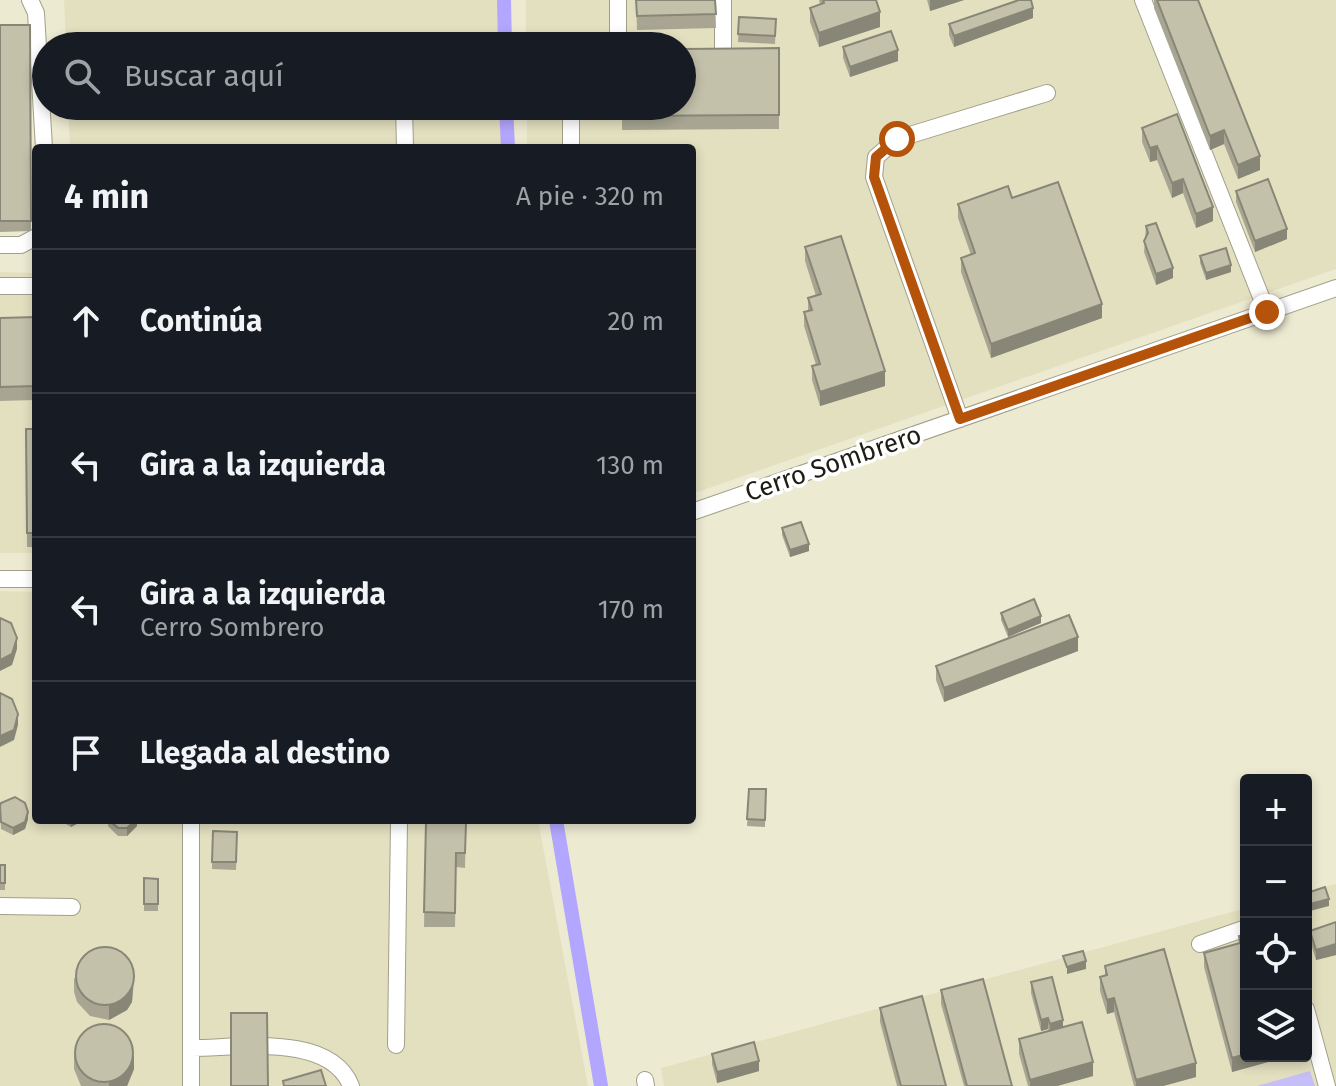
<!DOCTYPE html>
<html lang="es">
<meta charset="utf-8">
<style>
:root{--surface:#171b24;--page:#20242c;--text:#f1f3f6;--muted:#9ea1a6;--line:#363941}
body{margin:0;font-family:"Fira Sans",sans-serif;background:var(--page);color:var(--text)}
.controls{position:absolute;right:24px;bottom:24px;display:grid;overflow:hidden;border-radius:8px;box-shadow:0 4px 12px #0003}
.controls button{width:72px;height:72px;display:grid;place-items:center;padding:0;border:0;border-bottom:2px solid var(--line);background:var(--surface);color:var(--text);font:40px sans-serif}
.stop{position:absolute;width:24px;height:24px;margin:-18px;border:6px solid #b45309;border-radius:50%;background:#fff}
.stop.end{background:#b45309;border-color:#fff;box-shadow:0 2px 8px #0008}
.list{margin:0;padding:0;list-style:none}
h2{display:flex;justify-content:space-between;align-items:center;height:104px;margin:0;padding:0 32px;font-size:34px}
h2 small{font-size:26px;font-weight:400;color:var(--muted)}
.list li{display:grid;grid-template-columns:52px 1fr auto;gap:24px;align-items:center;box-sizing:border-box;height:144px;padding:0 32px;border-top:2px solid var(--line)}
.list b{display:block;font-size:30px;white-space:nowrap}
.list p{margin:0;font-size:26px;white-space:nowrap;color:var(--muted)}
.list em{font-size:26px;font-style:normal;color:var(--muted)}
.icon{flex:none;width:44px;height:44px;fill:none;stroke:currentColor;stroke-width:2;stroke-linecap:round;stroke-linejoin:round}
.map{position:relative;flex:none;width:1336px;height:1086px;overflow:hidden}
.search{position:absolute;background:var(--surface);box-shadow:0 4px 12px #0003;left:32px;top:32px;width:664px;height:88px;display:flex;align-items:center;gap:20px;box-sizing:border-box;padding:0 28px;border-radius:44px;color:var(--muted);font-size:30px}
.panel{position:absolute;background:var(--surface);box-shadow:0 4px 12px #0003;left:32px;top:144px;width:664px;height:680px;border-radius:8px}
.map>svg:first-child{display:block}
.built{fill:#e3e0c0}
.green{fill:#c5bef7}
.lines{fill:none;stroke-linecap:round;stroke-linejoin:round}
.canal{stroke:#b3a6fe;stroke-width:14}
.minor-casing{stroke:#a29f89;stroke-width:18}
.minor{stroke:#fff;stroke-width:16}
.wall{fill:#a8a692}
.shaded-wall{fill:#888777}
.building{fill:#c3c1aa;stroke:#888777;stroke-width:2}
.route{stroke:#b45309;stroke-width:10}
.labels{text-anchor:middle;stroke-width:7;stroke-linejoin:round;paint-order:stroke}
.street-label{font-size:26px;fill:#1e1d15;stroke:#fff}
</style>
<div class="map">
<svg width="1336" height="1086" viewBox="0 0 1336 1086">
<rect width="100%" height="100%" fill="#edead2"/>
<path class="built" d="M64,0H503V46H66Z
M526,0H1336V269L692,494V148H527V106H682V46H526Z
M68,106H504V148H70Z
M0,272L36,273V553H0Z
M0,591L36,592V820H538L588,1086H0Z
M1336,884V1086H664L661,1068L1246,908V1056H1306V892Z"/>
<path class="green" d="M1310,1071L1315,1086H1257Z"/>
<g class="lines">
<path class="canal" d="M504,0L505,46
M506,106L508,148
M556,820L601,1086"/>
<g class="minor-casing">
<path id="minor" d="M30,0L36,13L44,148
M723,0V50
M1143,0L1267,312
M618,46V0
M404,106L405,148
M571,148V106
M0,245H21L36,237
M0,286H36
M960,419L874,177L876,157L897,139L1047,93
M692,512L1336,288
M0,579H36
M191,820V1086
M0,906L72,907
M1200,944L1246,928
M1306,1009L1327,1086
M396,1045L399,820
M192,1048C240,1048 330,1033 351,1086
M645,1080L646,1086"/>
</g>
<use href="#minor" class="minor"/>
</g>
<path class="wall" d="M636,0H715L716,28L637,30Z
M819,0H876L880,27L819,47L810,22V8L820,4Z
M927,0H964L930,11Z
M1154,0H1198L1260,170L1238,179L1224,144L1210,150L1154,8Z
M739,17L776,19L775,44L738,42Z
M1033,18L954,47L949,35V24Z
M0,25H30L31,231L0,232Z
M843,47L898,61L850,77L843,58Z
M779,48V129L622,130V106Z
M1177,114L1213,221L1196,228L1183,193L1172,198L1157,160L1150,162L1142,142V128Z
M1236,191L1287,239L1255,252L1236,202Z
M1012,198L1102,318L991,358L961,272V258L971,255L958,218V204Z
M1146,226L1173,278L1156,285L1144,252Z
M805,247L885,386L820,406L812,380V366L816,365L804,326V312L808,311V298L816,296L805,261Z
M1200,256L1231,272L1206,280L1200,263Z
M36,317V400L0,401V318Z
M26,429H36V547H27Z
M782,528L809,551L790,557L782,535Z
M1001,613L1041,623L1008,637L1001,620Z
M1078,651L944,702L936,680V666Z
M749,789H766L765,827L747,826Z
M0,806L28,819L25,829L13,835L1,829Z
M59,820H84L71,827Z
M108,820H137V826L127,836H118L108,826Z
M426,822L466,823L465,868L456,867L455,927H424Z
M213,831L237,832L236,870L212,869Z
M0,865H5V890H0Z
M144,878L158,879V911H144Z
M1336,922V955L1316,960L1310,941V931Z
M1239,936L1268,1056V1062L1232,1072L1204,967V953L1239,943Z
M1105,966L1196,1077L1163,1086H1134L1114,1012L1107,1014L1100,991V977L1105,976Z
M74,978L134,982L132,1002L127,1010L109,1020L90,1016L77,1002L74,992Z
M1031,982L1063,1027L1093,1076L1057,1086H1028L1019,1054V1039L1049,1031L1048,1029L1041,1031L1031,993Z
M941,990L1012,1086H964L941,1004Z
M880,1008L946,1086H897L880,1022Z
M712,1054L759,1071L717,1083L712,1064Z
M74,1055L134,1069L127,1086H81L74,1069Z"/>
<path class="shaded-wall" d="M930,0H964L930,11Z
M1033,8V18L954,47V36Z
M880,12V27L819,47V33Z
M898,50V61L850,77V67Z
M1224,130V144L1210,150V136Z
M1157,146V160L1150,162V148Z
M1260,156V170L1238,179V165Z
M1183,179V193L1172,198V183Z
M1213,207V221L1196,228V214Z
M1287,229V239L1255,252V241Z
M1231,265V272L1206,280V273Z
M1173,268V278L1156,285V274Z
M1102,304V318L991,358V344Z
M885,371V386L820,406V392Z
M809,544V551L790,557V550Z
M1041,616V623L1008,637V630Z
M1078,637V651L944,702V688Z
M17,638V649L12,665L0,671V660Z
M18,714V725L14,740L0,747V736Z
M28,812V819L25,829L13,835V828Z
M71,820H84L71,827Z
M136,820H137V826L127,836V828Z
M1329,899V906L1310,911V904Z
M1336,944V955L1316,960V950Z
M1086,961V969L1067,974V967Z
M134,968L132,1002L127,1010L109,1020V1006Z
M1114,998V1012L1107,1014V1000Z
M1048,1018V1029L1041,1031V1020Z
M1063,1020V1031L1050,1034V1024Z
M1246,1054V1056H1268V1062L1232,1072V1058Z
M134,1055V1069L127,1086H109V1083Z
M759,1061V1071L717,1083V1072Z
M1093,1062V1076L1057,1086H1030V1080Z
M1196,1063V1077L1163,1086H1136V1080Z"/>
<path class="building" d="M636,0H715L716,14L637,16Z
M823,0H876L880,12L819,33L810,8L824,3Z
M1019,0H1031L1033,8L954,36L949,24Z
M1157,0H1198L1260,156L1238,165L1224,130L1210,136Z
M739,17L776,19L775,36L738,34Z
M0,25H30L31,221H0Z
M891,31L898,50L850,67L843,47Z
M779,48V115L622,116V106H682V49Z
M1177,114L1213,207L1196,214L1183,179L1172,183L1157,146L1150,148L1142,128Z
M292,147H314V148H292Z
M1268,179L1287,229L1255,241L1236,191Z
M1058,182L1102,304L991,344L961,258L975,253L958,204L1008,186L1012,198Z
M1156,223L1173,268L1156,274L1144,241L1148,233L1146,226Z
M841,236L885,371L820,392L812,366L820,364L804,312L812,310L808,298L821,294L805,247Z
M1226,248L1231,265L1206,273L1200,256Z
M36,317V386L0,387V318Z
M26,429H36V533H27Z
M801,522L809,544L790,550L782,528Z
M1034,599L1041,616L1008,630L1001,613Z
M1069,615L1078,637L944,688L936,666Z
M0,618L11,623L17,638L12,654L0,660Z
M0,693L12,699L18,714L14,730L0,736Z
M749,789H766L765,820L747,819Z
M15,797L25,803L28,812L25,822L13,828L1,822L0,806L1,803Z
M109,820H136L127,828H118Z
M427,820H448V822H427Z
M426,822L466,823L465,853H456L455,913L424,912Z
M213,831L237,832L236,862H212Z
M0,865H5V883H0Z
M144,878L158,879V904H144Z
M1325,887L1329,899L1310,904L1307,893Z
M1336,922V944L1316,950L1310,931Z
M1246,935V1054L1232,1058L1204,953L1240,943L1239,936Z
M76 976a29 29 0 1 1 58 0a29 29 0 1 1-58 0Z
M1164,949L1196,1063L1136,1080L1114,998L1107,1000L1100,977L1107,975L1105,966Z
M1083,951L1086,961L1067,967L1063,956Z
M1052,977L1063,1020L1050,1024L1048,1018L1041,1020L1031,982Z
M983,979L1012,1086H967L941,990Z
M922,996L946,1086H901L880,1008Z
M231,1013H267L268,1086H231Z
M1082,1022L1093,1062L1030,1080L1019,1039Z
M75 1053a29 29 0 1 1 58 0a29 29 0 1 1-58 0Z
M754,1042L759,1061L717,1072L712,1054Z
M321,1070L326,1086H284L283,1081Z"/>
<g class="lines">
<path class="route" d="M897,139L876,157L874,177L960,419L1267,312"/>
</g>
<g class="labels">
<g class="street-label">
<text transform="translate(833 463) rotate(-19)" y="9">Cerro Sombrero</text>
</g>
</g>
</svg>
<div class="controls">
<button>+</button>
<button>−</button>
<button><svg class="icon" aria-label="locate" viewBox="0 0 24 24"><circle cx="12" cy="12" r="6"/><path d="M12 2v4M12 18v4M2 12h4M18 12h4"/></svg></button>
<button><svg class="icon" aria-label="layers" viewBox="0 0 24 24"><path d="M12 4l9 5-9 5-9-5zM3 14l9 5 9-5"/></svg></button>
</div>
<div class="stop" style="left:897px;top:139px"></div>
<div class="stop end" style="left:1267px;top:312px"></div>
<div class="search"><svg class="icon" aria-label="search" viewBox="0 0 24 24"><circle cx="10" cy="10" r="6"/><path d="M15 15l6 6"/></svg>Buscar aquí</div>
<section class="panel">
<h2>4 min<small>A pie · 320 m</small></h2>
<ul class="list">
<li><svg class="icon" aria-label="ahead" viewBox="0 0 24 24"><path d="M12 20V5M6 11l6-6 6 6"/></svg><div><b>Continúa</b></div><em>20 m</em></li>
<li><svg class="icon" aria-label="left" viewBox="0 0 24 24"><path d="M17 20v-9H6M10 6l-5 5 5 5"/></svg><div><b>Gira a la izquierda</b></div><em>130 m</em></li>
<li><svg class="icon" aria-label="left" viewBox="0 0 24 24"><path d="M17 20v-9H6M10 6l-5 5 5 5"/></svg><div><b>Gira a la izquierda</b><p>Cerro Sombrero</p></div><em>170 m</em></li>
<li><svg class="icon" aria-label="arrive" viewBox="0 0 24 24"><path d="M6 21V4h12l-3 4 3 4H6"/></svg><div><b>Llegada al destino</b></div></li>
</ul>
</section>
</div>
